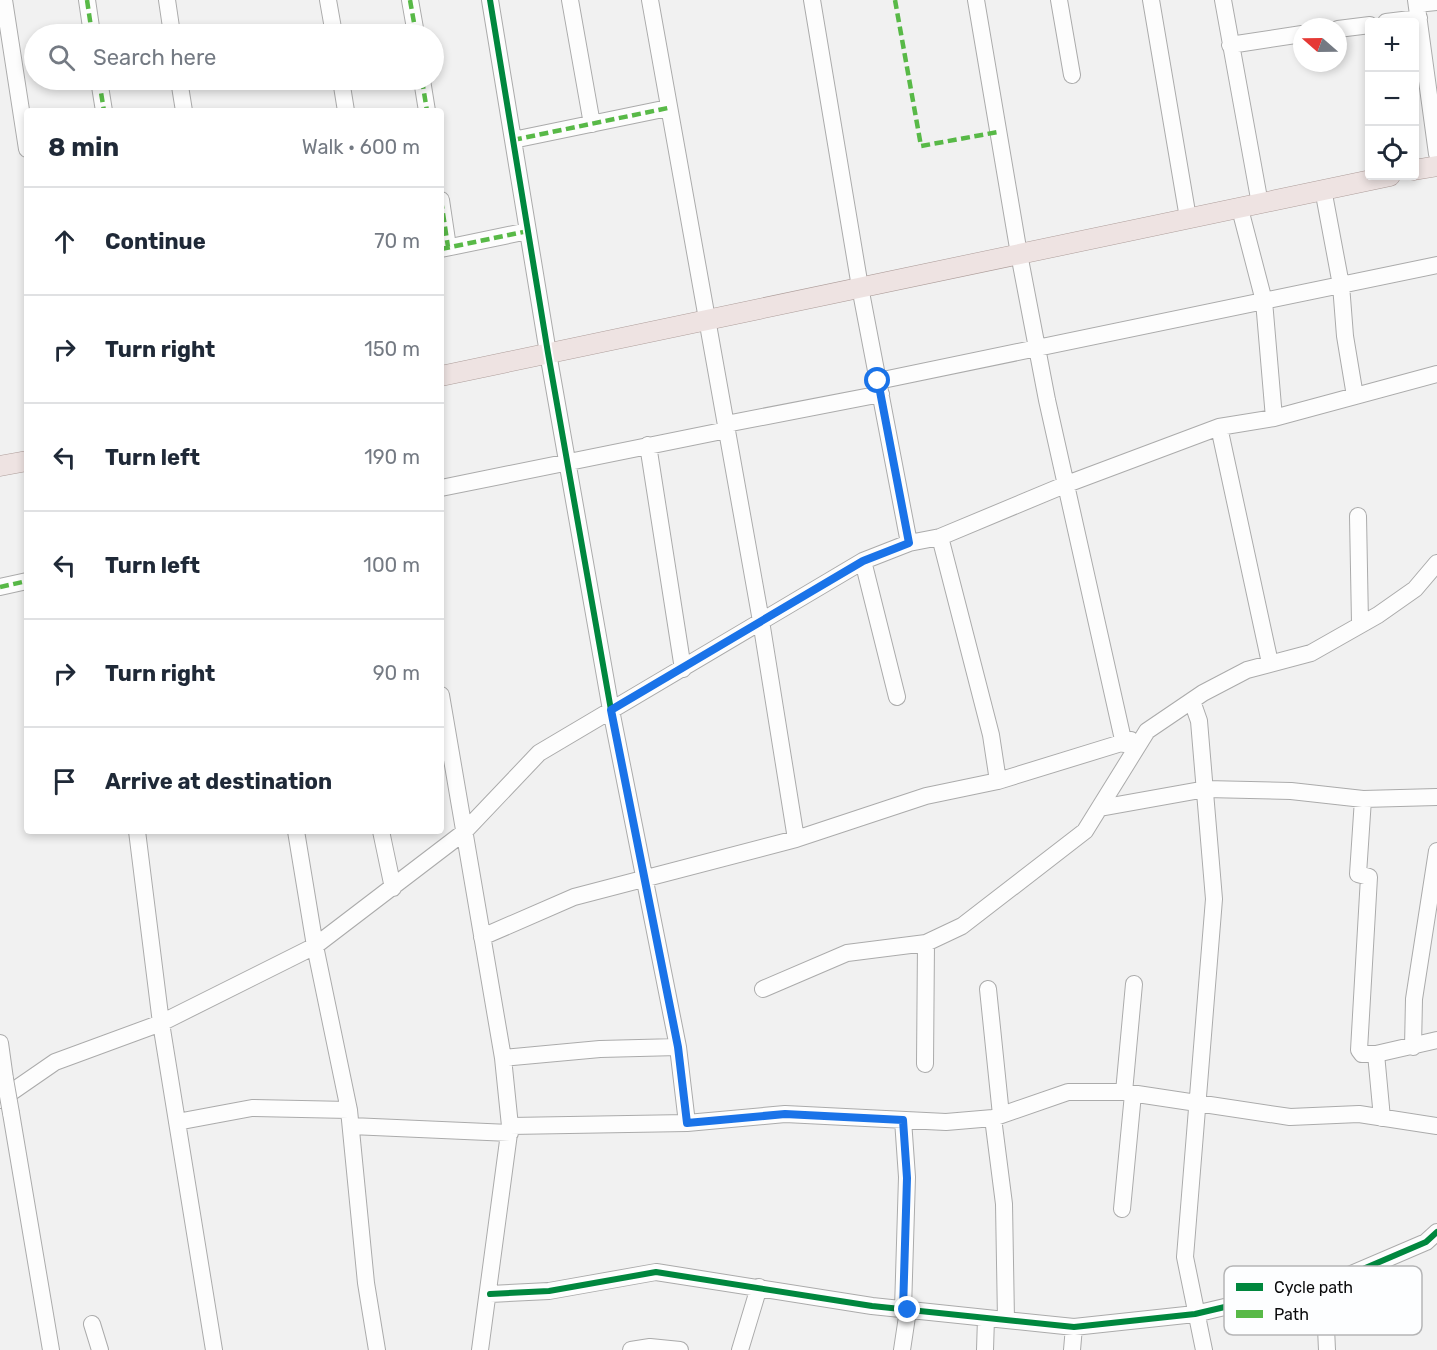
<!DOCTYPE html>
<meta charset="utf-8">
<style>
:root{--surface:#fff;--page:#f2f2f3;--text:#1f2937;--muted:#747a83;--line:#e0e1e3}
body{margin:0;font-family:Rubik,sans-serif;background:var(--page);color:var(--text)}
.controls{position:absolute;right:18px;top:18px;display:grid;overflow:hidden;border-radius:6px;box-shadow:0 3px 9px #0003}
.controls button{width:54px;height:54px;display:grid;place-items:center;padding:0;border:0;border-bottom:2px solid var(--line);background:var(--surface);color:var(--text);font:30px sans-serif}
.compass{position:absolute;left:1293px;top:18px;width:54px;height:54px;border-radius:50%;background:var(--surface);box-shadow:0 3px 9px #0003;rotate:290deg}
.stop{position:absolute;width:18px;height:18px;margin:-14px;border:4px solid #1a73e8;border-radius:50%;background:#fff}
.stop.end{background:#1a73e8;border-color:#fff;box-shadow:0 2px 6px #0008}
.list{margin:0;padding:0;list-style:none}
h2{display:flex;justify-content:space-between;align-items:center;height:78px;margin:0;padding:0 24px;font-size:26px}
h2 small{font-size:20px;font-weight:400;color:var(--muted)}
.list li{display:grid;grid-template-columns:39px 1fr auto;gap:18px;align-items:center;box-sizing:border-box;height:108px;padding:0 24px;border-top:2px solid var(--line)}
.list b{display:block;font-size:22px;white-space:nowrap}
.list em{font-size:20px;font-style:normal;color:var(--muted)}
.icon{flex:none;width:33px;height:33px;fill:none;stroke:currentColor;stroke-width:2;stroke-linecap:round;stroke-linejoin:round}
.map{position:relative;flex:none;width:1437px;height:1350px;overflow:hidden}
.search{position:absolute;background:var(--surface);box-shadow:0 3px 9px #0003;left:24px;top:24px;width:420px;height:66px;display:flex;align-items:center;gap:15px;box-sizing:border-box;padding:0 21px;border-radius:33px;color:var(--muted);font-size:22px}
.panel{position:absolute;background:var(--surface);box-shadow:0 3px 9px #0003;left:24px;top:108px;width:420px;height:726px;border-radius:6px}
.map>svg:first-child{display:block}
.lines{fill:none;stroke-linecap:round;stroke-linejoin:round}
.minor-casing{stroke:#ababab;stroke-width:18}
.major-casing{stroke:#ae9e9b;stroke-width:21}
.minor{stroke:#fdfdfd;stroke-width:16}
.major{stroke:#eee3e2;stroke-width:20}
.minor-bridge-casing{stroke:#ababab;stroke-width:18;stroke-linecap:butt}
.minor-bridge{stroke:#fdfdfd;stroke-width:16}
.quiet{stroke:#58b947;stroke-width:4.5;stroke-dasharray:9 4.5;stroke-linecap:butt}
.cycleway-casing{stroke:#fdfeff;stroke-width:10}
.cycleway{stroke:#00873e;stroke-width:6}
.route{stroke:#1a73e8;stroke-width:8}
.key{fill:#fdfeff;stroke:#b5b5b6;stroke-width:1.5}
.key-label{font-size:16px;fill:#0c0c0d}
</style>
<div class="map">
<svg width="1437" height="1350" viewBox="0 0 1437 1350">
<rect width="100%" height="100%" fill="#f1f1f1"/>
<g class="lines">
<g class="minor-casing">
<path id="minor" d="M4,0L27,149
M87,0L92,34
M167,0L172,34
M328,0L334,34
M410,0L416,34
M490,0L548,353L611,710L678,1047L687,1123
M570,0L592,124
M650,0L761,621L796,839
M812,0L860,287L909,543
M976,0L1019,254L1047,400L1124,744
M1059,0L1072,75
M1151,0L1188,218
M1223,0L1260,204
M1416,0L1437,154
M1417,4L1437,2
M1386,22L1419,18
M1338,29L1370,25
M1230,45L1302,34
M99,80L104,111
M179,80L184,111
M341,80L346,111
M422,80L427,111
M513,140L668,108
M1323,189L1341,285L1345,336L1355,396
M441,200L448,247
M1240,209L1264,301L1274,418
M441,249L528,231
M878,381L1437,265
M726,424L881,394
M1219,427L1270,663
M648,445L683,669
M441,488L727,430
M1358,516L1360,623
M940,537L991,735L998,781
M863,561L897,697
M0,587L27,581
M441,695L503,1058L510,1126L480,1350
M1192,701L1199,721L1214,899L1185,1257L1204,1350
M1363,799L1358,874L1369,877L1359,1050L1362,1054H1376L1437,1040
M1100,808L1206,789L1291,791L1363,799L1437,797
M137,831L161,1023L214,1350
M296,831L315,946L349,1110L366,1283L377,1350
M381,831L393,888
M482,937L574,897L796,839L926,796L998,781L1131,740
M763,989L847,953L926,943L962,926L1085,831L1147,731L1203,693L1247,670L1311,653L1378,615L1415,589L1437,563
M988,989L1001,1115
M0,1043L5,1079
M1413,1047L1414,999L1437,851
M1376,1054L1382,1118
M503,1058L600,1049L678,1047
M925,1064L926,943
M1124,1092L1134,984
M0,1100L55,1062L161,1023L315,946L463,833L539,753L863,561L909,543L940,537L1067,484L1219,427L1274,418L1437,374
M11,1113L51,1350
M993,1118L1004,1204L1006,1320
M903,1120L907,1177L903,1309
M177,1122L252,1108L349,1110
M351,1126L510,1133
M510,1126L687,1123L785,1114L946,1122L993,1118L1068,1092H1124L1290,1117L1359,1114L1437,1126
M1122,1209L1133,1094
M1324,1283L1327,1350
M490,1294L549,1291L656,1272L872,1306L1074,1327L1195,1314L1335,1281L1426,1242L1437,1232
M92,1324L100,1350
M631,1350L650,1347L680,1350
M740,1350L759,1287
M902,1350L908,1310
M985,1350L986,1318
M1072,1350L1074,1327"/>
</g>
<g class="major-casing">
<path id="major" d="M1414,170L1437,166
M441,376L1390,176
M0,466L27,461"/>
</g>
<use href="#minor" class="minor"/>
<use href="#major" class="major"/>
<g class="minor-bridge-casing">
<path id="minor-bridge" d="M5,1079L11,1113"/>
</g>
<use href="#minor-bridge" class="minor-bridge"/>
<path class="quiet" d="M87,0L92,34
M410,0L416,34
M895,0L921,146L998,132
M99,80L104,111
M422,80L427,111
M513,140L668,108
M441,200L448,247
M441,249L528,231
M0,587L27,581"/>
<g class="cycleway-casing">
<path id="cycleway" d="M490,0L548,353L611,710L678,1047L687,1123
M490,1294L549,1291L656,1272L872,1306L1074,1327L1195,1314L1335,1281L1426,1242L1437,1232"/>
</g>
<use href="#cycleway" class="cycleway"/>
</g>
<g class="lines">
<path class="route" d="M878,381L909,543L863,561L611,710L678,1047L687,1123L785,1114L903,1120L907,1178L903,1310H908"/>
</g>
<rect x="1224" y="1266" width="198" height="69" rx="9" class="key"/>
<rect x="1236" y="1283" width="27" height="8" fill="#00873e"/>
<rect x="1236" y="1310" width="27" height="8" fill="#58b947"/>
<g class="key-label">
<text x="1274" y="1293">Cycle path</text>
<text x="1274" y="1320">Path</text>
</g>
</svg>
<div class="controls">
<button>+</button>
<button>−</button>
<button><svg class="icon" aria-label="locate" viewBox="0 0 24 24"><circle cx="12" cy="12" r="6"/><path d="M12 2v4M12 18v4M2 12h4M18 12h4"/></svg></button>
</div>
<svg class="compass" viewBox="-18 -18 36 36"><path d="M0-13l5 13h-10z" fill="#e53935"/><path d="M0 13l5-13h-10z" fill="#747a83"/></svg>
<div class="stop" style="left:878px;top:381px"></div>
<div class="stop end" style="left:908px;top:1310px"></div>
<div class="search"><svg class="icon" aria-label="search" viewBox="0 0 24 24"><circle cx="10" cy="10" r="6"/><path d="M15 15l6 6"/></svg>Search here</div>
<section class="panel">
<h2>8 min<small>Walk · 600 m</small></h2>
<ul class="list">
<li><svg class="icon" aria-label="ahead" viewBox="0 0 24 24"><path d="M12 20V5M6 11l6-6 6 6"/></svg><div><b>Continue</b></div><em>70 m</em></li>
<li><svg class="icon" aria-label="right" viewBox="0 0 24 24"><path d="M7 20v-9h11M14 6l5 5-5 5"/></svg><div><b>Turn right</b></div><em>150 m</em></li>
<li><svg class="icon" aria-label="left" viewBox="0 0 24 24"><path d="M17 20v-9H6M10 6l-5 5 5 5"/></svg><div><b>Turn left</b></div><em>190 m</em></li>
<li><svg class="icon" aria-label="left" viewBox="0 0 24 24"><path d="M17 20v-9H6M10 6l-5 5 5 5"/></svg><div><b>Turn left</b></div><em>100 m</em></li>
<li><svg class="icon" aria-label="right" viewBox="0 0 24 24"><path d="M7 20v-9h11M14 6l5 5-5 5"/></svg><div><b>Turn right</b></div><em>90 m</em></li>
<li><svg class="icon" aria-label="arrive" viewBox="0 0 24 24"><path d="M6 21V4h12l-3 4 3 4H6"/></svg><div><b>Arrive at destination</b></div></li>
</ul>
</section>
</div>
